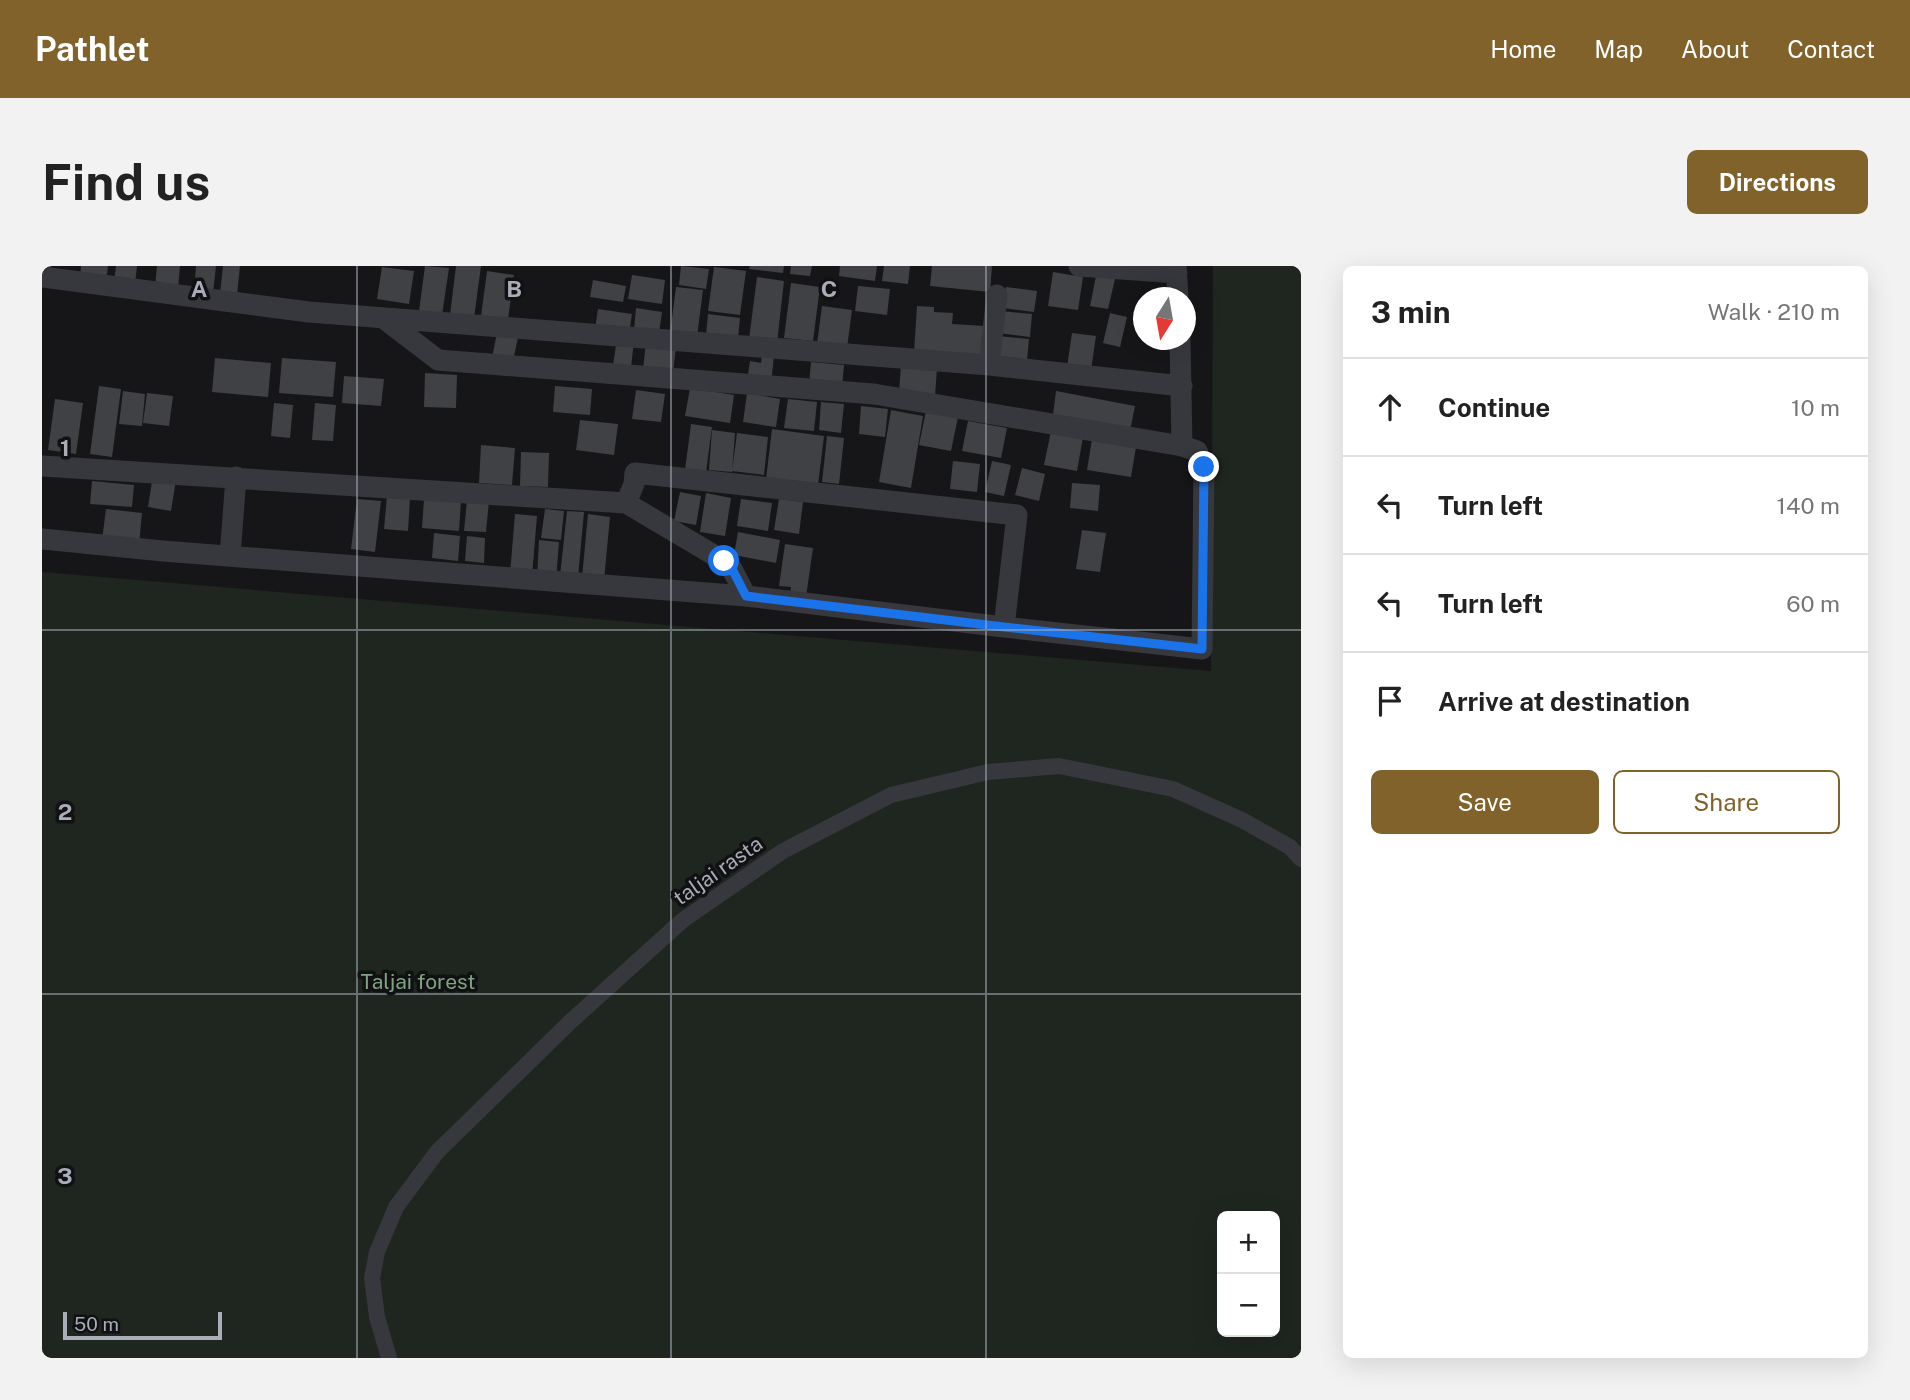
<!DOCTYPE html>
<meta charset="utf-8">
<style>
:root{--surface:#fff;--page:#f2f2f2;--text:#222;--muted:#767676;--line:#e0e0e0;--accent:#80622a}
body{margin:0;font-family:"Public Sans",sans-serif;background:var(--page);color:var(--text)}
.controls{position:absolute;right:21px;bottom:21px;display:grid;overflow:hidden;border-radius:10px;box-shadow:0 7px 28px #0002}
.controls button{width:63px;height:63px;display:grid;place-items:center;padding:0;border:0;border-bottom:2px solid var(--line);background:var(--surface);color:var(--text);font:35px sans-serif}
.compass{position:absolute;left:1091px;top:21px;width:63px;height:63px;border-radius:50%;background:var(--surface);box-shadow:0 7px 28px #0002;rotate:191deg}
.scale{position:absolute;left:21px;bottom:18px;width:159px;box-sizing:border-box;padding-left:7px;border:4px solid #a8adb8;border-top:0;font-size:19px;line-height:24px;white-space:nowrap;color:#a8adb8;-webkit-text-stroke:5px #111113;paint-order:stroke}
.stop{position:absolute;width:21px;height:21px;margin:-16px;border:5px solid #1a73e8;border-radius:50%;background:#fff}
.stop.end{background:#1a73e8;border-color:#fff;box-shadow:0 2px 7px #0008}
.list{margin:0;padding:0;list-style:none}
h2{display:flex;justify-content:space-between;align-items:center;height:91px;margin:0;padding:0 28px;font-size:30px}
h2 small{font-size:23px;font-weight:400;color:var(--muted)}
.list li{display:grid;grid-template-columns:46px 1fr auto;gap:21px;align-items:center;box-sizing:border-box;height:98px;padding:0 28px;border-top:2px solid var(--line)}
.list b{display:block;font-size:26px;white-space:nowrap}
.list em{font-size:23px;font-style:normal;color:var(--muted)}
.actions{display:flex;gap:14px;padding:21px 28px}
.actions a{flex:1;padding:16px 0;border:2px solid var(--accent);border-radius:10px;text-align:center;font-size:24px;color:var(--accent)}
.actions .main{background:var(--accent);color:#fff}
.icon{flex:none;width:38px;height:38px;fill:none;stroke:currentColor;stroke-width:2;stroke-linecap:round;stroke-linejoin:round}
.map{position:relative;flex:none;width:1259px;height:1092px;overflow:hidden;border-radius:10px}
header{display:flex;align-items:center;gap:42px;box-sizing:border-box;height:98px;padding:0 35px;background:var(--accent);color:#fff}
header strong{font-size:33px}
nav{display:flex;gap:38px;margin-inline-start:auto;font-size:24px}
.intro{display:flex;align-items:center;justify-content:space-between;box-sizing:border-box;height:168px;padding:0 42px}
h1{margin:0;font-size:49px}
.button{padding:18px 32px;border-radius:10px;background:var(--accent);color:#fff;font-size:24px;font-weight:700}
main{display:flex;gap:42px;padding:0 42px}
aside{flex:1;background:var(--surface);border-radius:10px;box-shadow:0 7px 28px #0002}
.map>svg:first-child{display:block}
.green{fill:#1e261f;fill-rule:evenodd}
.building{fill:#404145}
.lines{fill:none;stroke-linecap:round;stroke-linejoin:round}
.pedestrian{stroke:#37383d;stroke-width:16}
.minor{stroke:#37383d;stroke-width:21}
.route{stroke:#1a73e8;stroke-width:9}
.grid{fill:none;stroke:#a8adb8;stroke-width:2;stroke-opacity:0.55}
.labels{text-anchor:middle;stroke-width:7;stroke-linejoin:round;paint-order:stroke}
.street-label{font-size:21px;fill:#a8adb8;stroke:#111113}
.park-label{font-size:21px;fill:#7fa381;stroke:#111113}
.grid-label{font-size:23px;text-anchor:middle;font-weight:bold;fill:#a8adb8;stroke:#111113;stroke-width:7;stroke-linejoin:round;paint-order:stroke}
</style>
<header>
<strong>Pathlet</strong>
<nav><a>Home</a><a>Map</a><a>About</a><a>Contact</a></nav>
</header>
<div class="intro"><h1>Find us</h1><a class="button">Directions</a></div>
<main>
<div class="map">
<svg width="1259" height="1092" viewBox="0 0 1259 1092">
<rect width="100%" height="100%" fill="#161618"/>
<path class="green" d="M1171,0H1259V1092H0V306L1169,405ZM1180,950H1233V1066H1180Z"/>
<path class="building" d="M39,0H66L64,15L38,13Z
M74,0H95L93,18L72,16Z
M115,0H138L136,23L113,21Z
M154,0H174L171,27L152,25Z
M181,0H198L195,29L178,27Z
M383,0L407,2L400,49L377,45Z
M414,0H439L432,52L408,49Z
M639,0L667,3L664,23L637,19Z
M708,0H742L741,7L707,3Z
M749,0H770L768,10L748,8Z
M798,0H835L833,15L797,10Z
M842,0H868L866,18L840,15Z
M890,0H950L948,26L888,20Z
M340,1L372,5L367,38L335,33Z
M672,1L704,5L698,49L666,45Z
M445,5L472,9L466,53L439,50Z
M1011,6L1041,11L1036,44L1006,40Z
M590,9L623,14L620,38L586,33Z
M1054,10L1073,13L1066,43L1048,40Z
M715,11L742,15L735,77L707,73Z
M551,14L584,20L581,36L548,31Z
M749,17L778,21L771,75L742,72Z
M816,20L848,23L845,49L813,45Z
M634,21L661,24L655,71L628,68Z
M964,21L995,25L992,46L961,42Z
M780,40L810,44L805,82L775,78Z
M875,40L892,41V46L911,47L910,58L943,60L941,90L872,86Z
M594,42L620,46L617,67L592,64Z
M556,43L590,48L587,68L553,63Z
M959,45L990,48L988,71L956,67Z
M1068,47L1085,51L1078,81L1061,77Z
M666,48L698,52L696,73L664,69Z
M455,67L476,71L471,95L450,91Z
M1030,67L1054,70L1049,104L1025,101Z
M956,70L987,73L985,94L954,91Z
M575,73L592,75L589,101L571,99Z
M604,76L634,80L631,107L601,103Z
M720,88L732,89L729,118L705,115L708,95L719,97Z
M173,92L229,97L226,131L170,126Z
M240,92L294,96L291,131L237,127Z
M769,96L802,99L800,121L767,118Z
M859,99L895,102L893,130L857,127Z
M383,107L415,109L414,142L382,141Z
M302,110L342,113L339,140L300,137Z
M57,120L79,123L70,191L48,188Z
M513,120L550,123L548,149L511,146Z
M648,122L692,129L688,157L643,150Z
M594,124L623,128L619,156L590,153Z
M81,125L103,128L100,160L77,158Z
M1014,125L1093,140L1088,165L1011,149Z
M105,127L131,130L127,160L101,157Z
M705,127L738,133L734,161L701,156Z
M13,133L41,137L34,188L6,184Z
M746,133L775,136L772,165L742,162Z
M779,136L802,138L799,167L777,164Z
M232,137L251,139L248,172L229,170Z
M273,137L294,139L291,175L270,174Z
M819,140L846,143L843,171L817,168Z
M849,144L881,150L869,222L837,216Z
M884,145L916,151L909,185L877,179Z
M538,154L576,158L572,189L534,184Z
M926,155L965,162L959,192L920,185Z
M649,158L670,161L664,206L643,204Z
M730,163L782,170L776,219L724,213Z
M670,164L693,167L690,206L667,204Z
M1009,165L1041,171L1035,205L1002,199Z
M695,167L726,171L722,209L690,205Z
M785,170L802,172L797,218L780,216Z
M1050,173L1094,181L1089,211L1045,204Z
M439,179L473,182L470,219L437,217Z
M479,186L507,187L506,221L478,220Z
M911,195L938,198L935,226L908,223Z
M950,195L969,199L962,230L943,226Z
M980,202L1003,208L997,235L973,229Z
M111,209L134,214L129,245L106,241Z
M50,215L92,219L90,241L48,238Z
M1030,217L1058,219L1056,245L1028,242Z
M638,226L659,230L654,259L632,255Z
M664,227L689,232L683,270L658,266Z
M345,230L368,232L366,265L342,263Z
M315,233L339,235L333,286L309,283Z
M382,233L419,235L417,265L380,262Z
M699,233L730,237L726,265L695,260Z
M737,233L761,236L757,268L732,264Z
M425,234L447,235L444,266L422,265Z
M64,243L100,247L97,279L60,274Z
M503,243L522,245L519,274L499,272Z
M525,245L542,246L536,311L518,310Z
M473,248L495,250L490,310L468,308Z
M546,248L568,251L562,314L540,312Z
M1040,264L1064,267L1058,306L1034,303Z
M696,266L738,274L734,297L692,289Z
M392,267L418,270L416,295L390,292Z
M425,270L443,272L442,297L423,295Z
M497,274L517,276L514,314L495,312Z
M743,278L771,282L764,331L748,328L749,321L737,320Z"/>
<g class="lines">
<path class="pedestrian" d="M347,1092L335,1051L330,1012L335,986L354,941L395,886L528,756L641,654L741,585L849,529L946,506L1017,500L1131,523L1200,554L1248,581L1259,593"/>
<path class="minor" d="M1037,0L1135,7
M1134,0L1136,32
M0,11L267,46L947,99L1140,120
M341,52L396,94L832,128L1140,180L1138,74
M947,99L955,29
M0,200L584,237L682,295L690,303L704,330
M584,237L592,218L593,207L975,249L962,361
M0,273L121,285L704,330L962,361L1160,383L1162,201L1155,185L1140,180
M188,290L194,211"/>
</g>
<g class="lines">
<path class="route" d="M682,295L690,303L704,330L962,361L1160,383L1162,201"/>
</g>
<path class="grid" d="M315,0V1092M629,0V1092M944,0V1092M0,364H1259M0,728H1259"/>
<g class="labels">
<g class="street-label">
<text transform="translate(676 605) rotate(-35)" y="7">taljai rasta</text>
</g>
<g class="park-label">
<text x="376" y="723">Taljai forest</text>
</g>
</g>
<g class="grid-label">
<text x="157" y="31">A</text>
<text x="472" y="31">B</text>
<text x="787" y="31">C</text>
<text x="23" y="190">1</text>
<text x="23" y="554">2</text>
<text x="23" y="918">3</text>
</g>
</svg>
<div class="controls">
<button>+</button>
<button>−</button>
</div>
<svg class="compass" viewBox="-18 -18 36 36"><path d="M0-13l5 13h-10z" fill="#e53935"/><path d="M0 13l5-13h-10z" fill="#767676"/></svg>
<div class="scale">50 m</div>
<div class="stop" style="left:682px;top:295px"></div>
<div class="stop end" style="left:1162px;top:201px"></div>
</div>
<aside>
<h2>3 min<small>Walk · 210 m</small></h2>
<ul class="list">
<li><svg class="icon" aria-label="ahead" viewBox="0 0 24 24"><path d="M12 20V5M6 11l6-6 6 6"/></svg><div><b>Continue</b></div><em>10 m</em></li>
<li><svg class="icon" aria-label="left" viewBox="0 0 24 24"><path d="M17 20v-9H6M10 6l-5 5 5 5"/></svg><div><b>Turn left</b></div><em>140 m</em></li>
<li><svg class="icon" aria-label="left" viewBox="0 0 24 24"><path d="M17 20v-9H6M10 6l-5 5 5 5"/></svg><div><b>Turn left</b></div><em>60 m</em></li>
<li><svg class="icon" aria-label="arrive" viewBox="0 0 24 24"><path d="M6 21V4h12l-3 4 3 4H6"/></svg><div><b>Arrive at destination</b></div></li>
</ul>
<div class="actions"><a class="main">Save</a><a>Share</a></div>
</aside>
</main>
